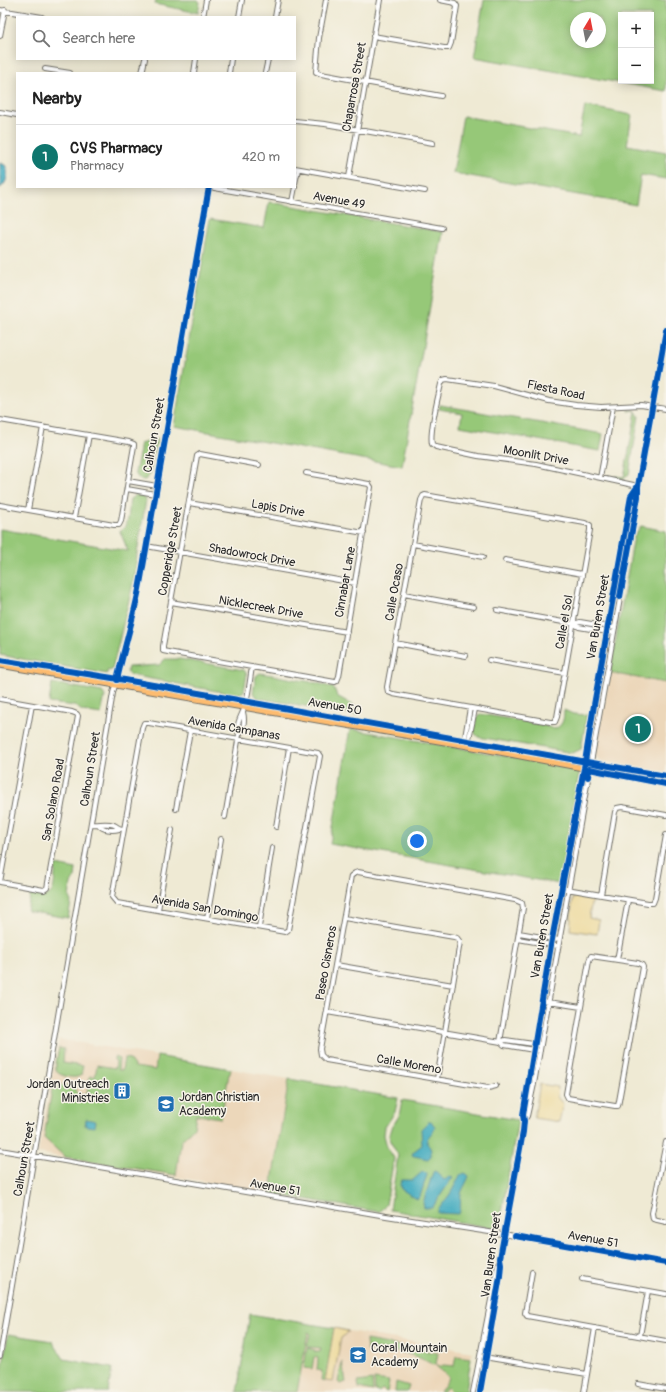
<!DOCTYPE html>
<meta charset="utf-8">
<style>
:root{--surface:#fff;--page:#f6f6f6;--text:#222;--muted:#767676;--line:#e0e0e0;--accent:#0f766e}
body{margin:0;font-family:Pangolin,sans-serif;background:var(--page);color:var(--text)}
.controls{position:absolute;right:12px;top:12px;display:grid;overflow:hidden;border-radius:0px;box-shadow:0 2px 10px #0003}
.controls button{width:36px;height:36px;display:grid;place-items:center;padding:0;border:0;border-bottom:1px solid var(--line);background:var(--surface);color:var(--text);font:20px sans-serif}
.compass{position:absolute;left:570px;top:12px;width:36px;height:36px;border-radius:50%;background:var(--surface);box-shadow:0 2px 10px #0003;rotate:10deg}
.you{position:absolute;left:417px;top:841px;width:14px;height:14px;margin:-10px;border:3px solid #fff;border-radius:50%;background:#1a73e8;box-shadow:0 0 0 6px #1a73e833}
.badge{display:grid;place-items:center;width:26px;height:26px;border-radius:50%;background:var(--accent);color:#fff;font-size:13px;font-weight:700}
.pin{position:absolute;translate:-50% -50%;border:2px solid #fff;box-shadow:0 1px 4px #0006}
.list{margin:0;padding:0;list-style:none}
h2{display:flex;justify-content:space-between;align-items:center;height:52px;margin:0;padding:0 16px;font-size:17px}
h2 small{font-size:13px;font-weight:400;color:var(--muted)}
.list li{display:grid;grid-template-columns:26px 1fr auto;gap:12px;align-items:center;box-sizing:border-box;height:64px;padding:0 16px;border-top:1px solid var(--line)}
.list b{display:block;font-size:15px;white-space:nowrap}
.list p{margin:0;font-size:13px;white-space:nowrap;color:var(--muted)}
.list em{font-size:13px;font-style:normal;color:var(--muted)}
.icon{flex:none;width:22px;height:22px;fill:none;stroke:currentColor;stroke-width:2;stroke-linecap:round;stroke-linejoin:round}
.map{position:relative;flex:none;width:666px;height:1392px;overflow:hidden}
.search{position:absolute;background:var(--surface);box-shadow:0 2px 10px #0003;left:16px;top:16px;width:280px;height:44px;display:flex;align-items:center;gap:10px;box-sizing:border-box;padding:0 14px;border-radius:0px;color:var(--muted);font-size:15px}
.panel{position:absolute;background:var(--surface);box-shadow:0 2px 10px #0003;left:16px;top:72px;width:280px;height:116px;border-radius:0px}
.map>svg:first-child{display:block}
.built{fill:#ecd7ba}
.green{fill:#96c878;stroke:#607a52;fill-rule:evenodd}
.sand{fill:#eeda9e;stroke:#8c8264}
.water{fill:#3faabf;stroke:#356a75}
.lines{fill:none;stroke-linecap:round;stroke-linejoin:round}
.minor-casing{stroke:#706e66;stroke-width:6}
.major-casing{stroke:#706e66;stroke-width:7}
.minor{stroke:#fff;stroke-width:4}
.major{stroke:#fdbc70;stroke-width:5}
.cycleway-casing{stroke:#f7f3e8;stroke-width:8}
.cycleway{stroke:#0057b8;stroke-width:6}
.labels{text-anchor:middle;stroke-width:3;stroke-linejoin:round;paint-order:stroke}
.street-label{font-size:12px;fill:#2b2b2b;stroke:#f7f3e8}
.poi-label{font-size:12px;fill:#2b2b2b;stroke:#f7f3e8;text-anchor:start}
</style>
<div class="map">
<svg width="666" height="1392" viewBox="0 0 666 1392">
<rect width="100%" height="100%" fill="#f7f3e8"/>
<filter id="ink" filterUnits="userSpaceOnUse"><feTurbulence type="fractalNoise" baseFrequency=".025" numOctaves="2"/><feDisplacementMap in="SourceGraphic" scale="8" xChannelSelector="R" yChannelSelector="G"/><feConvolveMatrix kernelMatrix="1 2 1 2 8 2 1 2 1" color-interpolation-filters="sRGB"/></filter>
<filter id="wash" filterUnits="userSpaceOnUse"><feTurbulence type="fractalNoise" baseFrequency=".012" numOctaves="4" result="noise"/><feDisplacementMap in="SourceGraphic" scale="16" xChannelSelector="R" yChannelSelector="G"/><feGaussianBlur stdDeviation="0.9" result="paint"/><feColorMatrix in="noise" values="0 0 0 0 0 0 0 0 0 0 0 0 0 0 0 0 0 1.4 0 .05"/><feComposite in="paint" operator="in"/></filter>
<g filter="url(#wash)">
<rect width="100%" height="100%" fill="#efead4"/>
<path class="built" d="M610,673L666,683V772L600,761L595,755Z
M59,1039L289,1079L270,1193L38,1153Z
M250,1314L472,1352L466,1392H237Z"/>
<path class="green" d="M156,0H198L200,2L198,13L155,4Z
M484,0H666V91L474,57ZM621,15H651V81H621ZM576,18H600V42H576Z
M585,106L632,115L627,145L666,152V179L641,175L636,205L453,173L463,116L579,137Z
M269,202L443,232L402,466L174,426L210,219L264,228Z
M440,405L603,434L600,451L460,426L462,413L439,409Z
M628,410H635L639,416L629,474L623,479L615,477V476L624,477L636,412L635,410L628,411Z
M157,439L155,449L153,453L150,475L145,480L139,479L135,473L140,450V444Z
M136,495L143,496L146,500L137,553L135,575L112,670L107,671V674L0,655V529L128,551L120,531C131,526 128,509 130,499Z
M641,526L666,531V683L610,673L634,536Z
M165,659H180L244,670L247,674L244,691L238,695L130,675L127,671L128,667L159,665Z
M260,673L317,683L334,688L337,696L358,708L357,715L257,698L253,693L256,676Z
M52,683L102,692L105,696L101,714L82,711L76,706L49,703Z
M564,710L573,714L587,715L581,749L573,753L478,737L474,732L477,717L480,714L540,724L554,729C563,726 564,719 564,710Z
M350,729L580,769L560,884L330,844Z
M56,865L76,869L75,877L71,883L69,897L71,902L68,918L27,911L31,893C58,903 53,885 56,865Z
M59,1048L64,1049L63,1063L83,1066C82,1069 82,1073 81,1075C77,1080 57,1076 56,1070C55,1063 58,1054 59,1048Z
M157,1056L231,1069L230,1074H229L221,1118L196,1115L194,1127L181,1141L176,1175L65,1157L44,1138L52,1089C58,1082 68,1086 75,1088L78,1094L84,1095L87,1093L90,1076L95,1077L97,1065L115,1068L116,1061L114,1060V1057L119,1059L118,1070H122L124,1058L129,1059L135,1067L155,1070Z
M289,1079L398,1098L395,1112L385,1127L384,1135L387,1147L394,1158L386,1205L379,1212L270,1193Z
M402,1100L518,1120L499,1229L390,1210L398,1155L390,1141L389,1135L391,1128L399,1116Z
M250,1314L334,1328L325,1382L321,1381L322,1371L317,1370L318,1358L314,1357L312,1369L304,1368L307,1348L315,1350V1352H320L321,1348L307,1347L310,1333L308,1332L297,1392H237Z
M8,1334L52,1341L64,1359L112,1368L108,1392H0V1384Z
M366,1340L438,1353L436,1364L434,1365C412,1353 393,1348 367,1350Z
M456,1356L471,1358L466,1392H453L447,1387L443,1392H440L448,1380L449,1377L436,1366H442L443,1365L454,1366Z
M342,1362L346,1382L340,1384L338,1382Z
M374,1379L389,1381L387,1392L382,1389L379,1392L375,1391Z
M372,1380L373,1391L359,1388L358,1382Z
M396,1382L409,1386L407,1392H395Z"/>
<path class="sand" d="M576,896L592,898L589,918L599,920L597,934L570,930C571,919 571,909 573,898Z
M540,1084L558,1087L557,1097L563,1104L559,1122L534,1118Z
M334,1328L348,1331V1333L341,1338L333,1382L325,1381Z"/>
<path class="water" d="M0,163L5,165C10,172 7,184 0,188Z
M86,1119L96,1121L95,1127L85,1126Z
M428,1122H431L435,1126C434,1133 427,1136 427,1141C427,1147 432,1145 431,1156L428,1159L414,1156L412,1155L413,1152L422,1145L421,1129Z
M434,1171C439,1172 440,1178 445,1180L450,1176L453,1177L432,1208H424L423,1203L433,1172Z
M422,1172L427,1173V1175L420,1197L418,1199L415,1198L401,1189L400,1184L402,1180H413Z
M464,1173L467,1174L469,1176C467,1182 464,1186 462,1191C459,1198 462,1206 459,1214L438,1213V1210L450,1194L460,1176Z"/>
</g>
<g filter="url(#ink)">
<g class="lines">
<g class="minor-casing">
<path id="minor" d="M326,0L319,38L316,72L321,74L441,96
M0,10L42,17
M203,17L206,0
M239,17L242,0
M275,17L278,0
M0,36L5,10
M373,36L444,48H449L451,43L457,6L455,3L440,0
M45,69L70,73
M142,73L145,59
M194,73L196,59
M229,73L231,59
M265,73L268,59
M0,112L17,115
M295,121L325,124L433,143
M295,168L425,191
M349,177L380,0
M295,184L298,169
M209,187L442,228
M292,202L295,187
M0,420L129,442L134,444V446L121,521L119,525H114L0,505
M259,465L200,454L197,456L163,646V651L168,652L335,682L337,681L339,676L371,487L369,484L306,473
M600,478L613,407
M128,481L157,486
M638,486L536,464L478,456L436,447L432,444C429,431 438,398 441,384L443,380L447,379L494,386L549,401L576,405L601,407L641,405L666,409
M127,489L155,494
M425,495L585,523L590,525V530L557,717L555,722H550L393,694L388,692L387,687L421,500L423,496Z
M189,503L364,533
M28,510L43,427
M74,518L89,435
M413,544L483,557
M146,546L355,583
M505,560L582,574
M404,594L474,607
M171,602L347,632
M497,610L574,624L580,622L615,628
M574,624L579,627L614,633
M395,643L466,656
M489,660L565,673
M0,699L72,712L77,714L78,716L47,888L44,890L0,882
M144,723H149L318,753L320,756L288,930L285,932L117,903L112,897L142,728Z
M239,735C234,723 244,714 246,702C249,691 250,679 252,667
M464,743L470,708
M468,744L475,709
M176,809L190,731
M225,817L239,735C244,728 245,720 243,712
M91,824C99,825 106,822 114,825C118,827 119,829 123,829
M99,825C103,830 112,831 119,829
M276,827L289,748
M0,882L32,705
M561,888L648,903H653L655,898L666,835
M601,895L615,812L617,808L622,807L666,815
M158,910L172,830
M207,918L221,839
M344,918L454,937L457,938L460,942L437,1079
M259,927L272,848
M519,933L559,940
M518,939L558,946
M591,956L638,963L642,965L643,967L619,1101L618,1106H615L568,1098L566,1094L589,961Z
M617,960L628,900
M336,965L453,985
M542,1001L581,1007
M327,1012L501,1042L504,1045L540,1051
M501,1042L505,1040L541,1045
M496,1086L488,1088L326,1060L321,1055L320,1049L351,876L355,873L358,872L515,900L522,903L523,908L500,1042
M524,1121L523,1115C537,1025 553,937 570,848C579,800 587,752 594,704C605,635 619,566 631,496L637,486
M666,1142L652,1213L653,1219L666,1222
M0,1150L386,1216L515,1236L666,1263
M532,1272L525,1313L527,1316L666,1341
M582,1279L666,1294
M640,1336L648,1291
M0,1356L113,693L135,610L140,584L209,187
M484,1357L587,1374
M638,1384L666,1389
M473,1392L498,1264L500,1258L524,1121L527,1116L534,1084L638,497V486L666,330
M480,1392L500,1276L501,1264L500,1259
M584,1392L595,1328"/>
</g>
<g class="major-casing">
<path id="major" d="M0,660L125,680L666,776
M0,665L468,746L666,784"/>
</g>
<use href="#minor" class="minor"/>
<use href="#major" class="major"/>
<g class="cycleway-casing">
<path id="cycleway" d="M620,597L638,497V486L666,330
M0,660L125,680L666,776
M117,680C124,648 134,617 140,584L209,187
M588,777L589,769L666,784
M515,1236L666,1263
M480,1392L500,1276L501,1264L500,1258L523,1132L524,1121L523,1115L551,945L584,768L594,705L631,496L638,486"/>
</g>
<use href="#cycleway" class="cycleway"/>
</g>
</g>
<defs>
<g id="building-square" transform="scale(0.9)"><rect x="-9" y="-9" width="18" height="18" rx="4" fill="#1f6fb2" stroke="#f7f3e8"/><path d="M-4-6H4V6H1V3H-1V6H-4ZM-2.5-4.3h1.7v1.8h-1.7ZM.8-4.3h1.7v1.8H.8ZM-2.5-1h1.7V.8h-1.7ZM.8-1h1.7V.8H.8Z" fill="#fff"/></g>
<g id="school-square" transform="scale(0.9)"><rect x="-9" y="-9" width="18" height="18" rx="4" fill="#1f6fb2" stroke="#f7f3e8"/><path d="M0-5L7-2L0 1L-7-2ZM-4 1L0 2.5L4 1V4Q0 6-4 4Z" fill="#fff"/></g>
</defs>
<g fill-rule="evenodd">
<use href="#building-square" x="122" y="1091"/>
<use href="#school-square" x="166" y="1104"/>
<use href="#school-square" x="358" y="1355"/>
</g>
<g class="labels">
<g class="street-label">
<text transform="translate(354 87) rotate(-80)" y="4">Chaparrosa Street</text>
<text transform="translate(339 200) rotate(10)" y="4">Avenue 49</text>
<text transform="translate(556 390) rotate(12)" y="4">Fiesta Road</text>
<text transform="translate(154 435) rotate(-80)" y="4">Calhoun Street</text>
<text transform="translate(536 455) rotate(10)" y="4">Moonlit Drive</text>
<text transform="translate(278 508) rotate(10)" y="4">Lapis Drive</text>
<text transform="translate(170 551) rotate(-80)" y="4">Copperidge Street</text>
<text transform="translate(252 555) rotate(10)" y="4">Shadowrock Drive</text>
<text transform="translate(345 582) rotate(-80)" y="4">Cinnabar Lane</text>
<text transform="translate(394 592) rotate(-80)" y="4">Calle Ocaso</text>
<text transform="translate(261 607) rotate(10)" y="4">Nicklecreek Drive</text>
<text transform="translate(598 617) rotate(-80)" y="4">Van Buren Street</text>
<text transform="translate(564 622) rotate(-80)" y="4">Calle el Sol</text>
<text transform="translate(335 706) rotate(10)" y="4">Avenue 50</text>
<text transform="translate(234 728) rotate(10)" y="4">Avenida Campanas</text>
<text transform="translate(90 769) rotate(-81)" y="4">Calhoun Street</text>
<text transform="translate(53 800) rotate(-80)" y="4">San Solano Road</text>
<text transform="translate(205 908) rotate(10)" y="4">Avenida San Domingo</text>
<text transform="translate(542 936) rotate(-80)" y="4">Van Buren Street</text>
<text transform="translate(326 963) rotate(-80)" y="4">Paseo Cisneros</text>
<text transform="translate(409 1064) rotate(10)" y="4">Calle Moreno</text>
<text transform="translate(24 1159) rotate(-80)" y="4">Calhoun Street</text>
<text transform="translate(275 1187) rotate(10)" y="4">Avenue 51</text>
<text transform="translate(593 1239) rotate(10)" y="4">Avenue 51</text>
<text transform="translate(491 1255) rotate(-82)" y="4">Van Buren Street</text>
</g>
<g class="poi-label">
<text x="109" y="1088" text-anchor="end">Jordan Outreach<tspan x="109" dy="14">Ministries</tspan></text>
<text x="179" y="1101">Jordan Christian<tspan x="179" dy="14">Academy</tspan></text>
<text x="371" y="1352">Coral Mountain<tspan x="371" dy="14">Academy</tspan></text>
</g>
</g>
</svg>
<div class="controls">
<button>+</button>
<button>−</button>
</div>
<svg class="compass" viewBox="-18 -18 36 36"><path d="M0-13l5 13h-10z" fill="#e53935"/><path d="M0 13l5-13h-10z" fill="#767676"/></svg>
<div class="you"></div>
<div class="pin badge" style="left:638px;top:729px">1</div>
<div class="search"><svg class="icon" aria-label="search" viewBox="0 0 24 24"><circle cx="10" cy="10" r="6"/><path d="M15 15l6 6"/></svg>Search here</div>
<section class="panel">
<h2>Nearby<small></small></h2>
<ul class="list">
<li><span class="badge">1</span><div><b>CVS Pharmacy</b><p>Pharmacy</p></div><em>420 m</em></li>
</ul>
</section>
</div>
